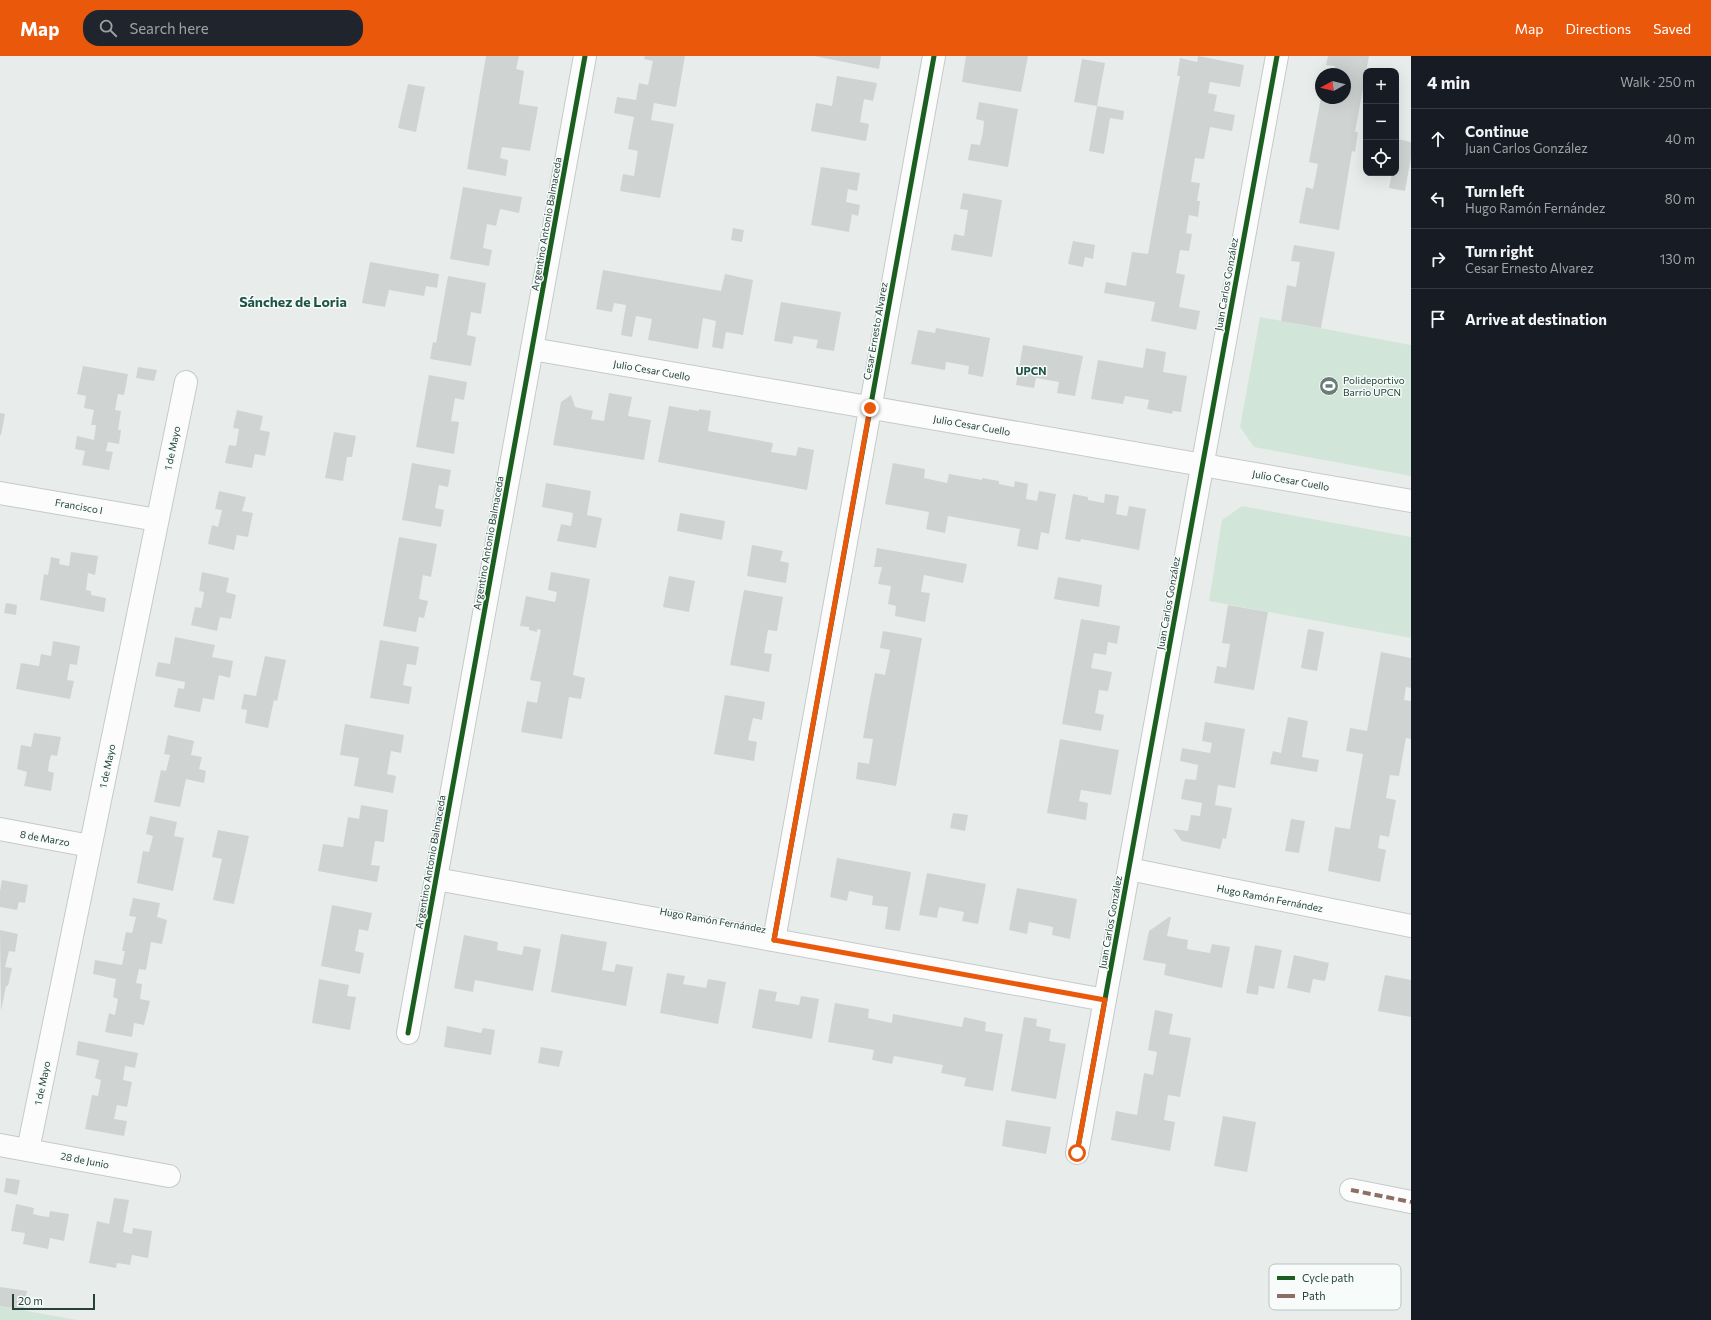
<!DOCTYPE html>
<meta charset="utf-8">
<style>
:root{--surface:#171b24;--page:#20242c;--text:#f1f3f6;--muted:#9ea1a6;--line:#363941;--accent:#ea580c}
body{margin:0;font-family:Commissioner,sans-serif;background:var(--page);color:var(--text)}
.controls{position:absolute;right:12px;top:12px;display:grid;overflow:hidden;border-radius:8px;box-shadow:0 4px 16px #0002}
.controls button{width:36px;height:36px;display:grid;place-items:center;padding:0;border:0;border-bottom:1px solid var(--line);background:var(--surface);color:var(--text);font:20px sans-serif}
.compass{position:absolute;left:1315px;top:12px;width:36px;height:36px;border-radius:50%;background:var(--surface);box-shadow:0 4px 16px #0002;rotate:262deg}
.scale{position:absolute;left:12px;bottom:10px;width:83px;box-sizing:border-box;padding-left:4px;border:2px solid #24423a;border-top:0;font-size:11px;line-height:14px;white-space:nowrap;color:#24423a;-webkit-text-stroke:3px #f7fbf9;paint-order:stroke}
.stop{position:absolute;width:12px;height:12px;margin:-9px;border:3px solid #ea580c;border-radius:50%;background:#fff}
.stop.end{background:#ea580c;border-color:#fff;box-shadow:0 1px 4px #0008}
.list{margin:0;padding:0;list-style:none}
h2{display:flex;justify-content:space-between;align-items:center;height:52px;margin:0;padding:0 16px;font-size:17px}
h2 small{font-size:13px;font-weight:400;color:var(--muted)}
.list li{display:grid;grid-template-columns:26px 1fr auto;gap:12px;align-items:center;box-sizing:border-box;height:60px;padding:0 16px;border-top:1px solid var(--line)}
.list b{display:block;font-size:15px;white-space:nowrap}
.list p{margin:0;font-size:13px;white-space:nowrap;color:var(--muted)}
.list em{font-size:13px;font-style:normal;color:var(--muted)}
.icon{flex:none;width:22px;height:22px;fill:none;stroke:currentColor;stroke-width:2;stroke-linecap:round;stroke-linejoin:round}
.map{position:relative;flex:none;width:1411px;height:1264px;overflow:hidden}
header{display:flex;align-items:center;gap:24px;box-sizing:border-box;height:56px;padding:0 20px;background:var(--accent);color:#fff}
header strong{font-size:19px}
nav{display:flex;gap:22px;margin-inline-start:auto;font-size:14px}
.search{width:280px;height:36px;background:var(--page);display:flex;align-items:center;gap:10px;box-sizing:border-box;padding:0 14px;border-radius:16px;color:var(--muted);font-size:15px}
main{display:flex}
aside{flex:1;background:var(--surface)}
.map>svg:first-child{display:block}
.green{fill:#d1e6d8}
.building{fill:#cfd4d2}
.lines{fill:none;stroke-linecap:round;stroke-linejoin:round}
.minor-casing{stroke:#c5cac8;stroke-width:24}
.minor{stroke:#fcfcfc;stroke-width:22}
.quiet{stroke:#8d6e63;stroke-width:4;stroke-dasharray:8 4;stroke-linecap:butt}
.cycleway-casing{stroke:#f7fbf9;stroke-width:8}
.cycleway{stroke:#1b5e20;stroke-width:5}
.route{stroke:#ea580c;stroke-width:5}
.labels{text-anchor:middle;stroke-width:3;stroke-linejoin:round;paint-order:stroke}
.street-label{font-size:10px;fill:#24423a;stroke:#f7fbf9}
.poi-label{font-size:10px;fill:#24423a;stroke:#f7fbf9;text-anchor:start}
.neighbourhood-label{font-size:11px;font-weight:bold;fill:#1f5548;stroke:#f7fbf9}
.district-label{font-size:14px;font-weight:bold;fill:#1f5548;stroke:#f7fbf9}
.key{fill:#f7fbf9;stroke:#b8c4c0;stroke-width:1}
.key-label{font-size:11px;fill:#24423a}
</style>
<header>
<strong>Map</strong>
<div class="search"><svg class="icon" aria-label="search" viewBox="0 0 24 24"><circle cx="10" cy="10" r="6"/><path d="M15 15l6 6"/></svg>Search here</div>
<nav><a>Map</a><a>Directions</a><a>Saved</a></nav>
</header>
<main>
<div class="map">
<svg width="1411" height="1264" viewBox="0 0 1411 1264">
<rect width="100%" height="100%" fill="#e8edeb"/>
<path class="green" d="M1260,261L1411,289V420L1254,391L1240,371Z
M1242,450L1411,481V582L1209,545L1222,464Z
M0,1250L77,1264H0Z"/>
<path class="building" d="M486,0H519L516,13L524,15L519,48L538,51L530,95L502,91L500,102L508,104L506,120L467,113Z
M645,0H685L676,51L654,47L651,64L674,68L660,142L620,135L623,118L634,120L638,95L628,93L634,61L614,57L617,41L636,44L639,27L648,29L653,5L644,3Z
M814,0H881L879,13Z
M966,0H1028L1021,36L962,26Z
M1198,0L1244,9L1240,31L1210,26L1208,37L1217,39L1214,55L1235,59L1232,75L1210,71L1204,103L1195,102L1191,126L1200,127L1197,145H1200L1198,161L1189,159L1186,177L1192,178L1189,195L1180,194L1176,217L1185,219L1179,251L1200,255L1196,274L1151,265L1155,246L1104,237L1106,226L1126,230L1132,196L1148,198L1180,20H1177L1180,2L1197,6Z
M1328,0H1369L1355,76H1358L1355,96L1352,95L1339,174L1299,167L1306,131L1313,133L1318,108L1309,106L1321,42H1345V18H1334L1335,10L1326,9Z
M1082,3L1105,7L1097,50L1074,46Z
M837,20L877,27L873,45L864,43L860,66L869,68L866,85L811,75L816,47L832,50Z
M408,28L425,31L416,76L398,72Z
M979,46L1018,53L1008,111L968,104L971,88L980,89L983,76L984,65L976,63Z
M1097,50L1124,55L1123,64L1110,62L1104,98L1089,95Z
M1398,83L1411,86V101L1405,135L1389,132L1392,117H1396V94Z
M821,111L860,117L857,135L848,133L846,146L860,149L858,160L852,158L849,176L811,169Z
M463,131L522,141L519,157L500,153L496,170L487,168L483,192L492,194L489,210L450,203Z
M963,137L1002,144L992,201L951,194L954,178L964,180L968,154L960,153Z
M733,172L744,174L742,186L731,184Z
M1073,185L1095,189L1093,203L1085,201L1083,211L1068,208Z
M1294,189L1335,196L1321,272L1281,265L1287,229L1296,231L1300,206L1291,205Z
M370,206L439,218L437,232L426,230L424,240L389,234L385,251L362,247Z
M603,214L721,235L725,218L753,224L743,279L726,276L723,293L712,291L716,265L703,262L698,293L648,284L652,263L636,260L632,281L621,279L626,249L614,247L612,256L596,253Z
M448,220L486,227L481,258L471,256L467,279L476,281L471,310L430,303L433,286L436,287Z
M781,246L841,256L834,295L816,292L818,284L794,280L792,288L774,285Z
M936,272L990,282L983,321L968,318L969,310L958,308L946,306L945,314L911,308L918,274L935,277Z
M1023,289L1083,300L1075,340L1057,337L1059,326L1036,322L1034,332L1016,329Z
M1146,292L1166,296L1163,316L1187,320L1181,356L1173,355L1172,358L1147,353L1149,344L1125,340L1123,348L1091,343L1098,304L1143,312Z
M83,310L128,318L124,339L118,338L115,354L121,355L118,374H121L119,388L108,386L106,395L113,396L109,414L82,409L85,395L75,393L77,380L94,384L96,369H91L94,354L84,352L86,340L77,338Z
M138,311L157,314L154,325L136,322Z
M429,319L467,326L464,344L455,342L451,365L459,366L454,398L416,391Z
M609,337L632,341L628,360L651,364L644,404L553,389L561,346L571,339L575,351L593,355L591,363L604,365Z
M669,350L699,355V353L711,355L708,375L773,387L771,396L796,400L798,391L814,394L807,434L658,406Z
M237,354L263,360L260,374L270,376L265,400L255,398L252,412L225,407L229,389L236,390L239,373L233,372Z
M0,357L5,358L1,379H0Z
M334,376L356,380L352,401H347L343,425L325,422Z
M412,407L451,414L448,431L439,429L435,452L444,454L441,471L402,464Z
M893,407L925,413L924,422L947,427L949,418L982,424V422L999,425V428L1014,431L1015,425L1028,428L1026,443L1037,445L1039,435L1056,438L1049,478L1041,476L1038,494L1017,490L1020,473L948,460L945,477L926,473L929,456L885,448Z
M546,427L591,435L587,459L602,462L596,492L557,485L561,468L571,470L573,457L542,451Z
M219,435L246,441L242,455L253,457L248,481L237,479L234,494L208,488L212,469L218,471L222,454L215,453Z
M1073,438L1088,441V444L1104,447L1105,438L1119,440L1116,458L1127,460L1129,450L1146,453L1139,494L1081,483L1080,486L1065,483Z
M680,457L725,465L722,484L677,475Z
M399,481L437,488L431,521L423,519L419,543L428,545L424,562L419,561L416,576L383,570Z
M752,489L783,495L780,505L789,507L786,527L747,520Z
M877,492L967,508L963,527L924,519L921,536L930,537L925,566L895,560L896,550L888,548L891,530L878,528L882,511H874Z
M71,496L98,500L95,519L88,517L86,534L91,535V539L106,542L104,556L40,544L44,518L48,519L51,501L60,503L59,508L69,510Z
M202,516L229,522L226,536L236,539L231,563L220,561L217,575L191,569L195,551L201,552L203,544L204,536L199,535Z
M551,516L590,523L573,619L585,622L581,643L569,641L562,683L521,676L527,645L537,647L539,636L541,626L530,624L541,574L537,573V576L529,574V571L520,570L526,540L555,546L557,536L548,534Z
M669,520L695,525L689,556L663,551Z
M1058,521L1102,529L1099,551L1054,543Z
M744,534L783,541L777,575L768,574L766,585L764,597L772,598L769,616L730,609Z
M6,547L17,549L16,559L4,557Z
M1228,549L1268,556L1254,634L1214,627L1217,610L1226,612L1230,588L1222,587Z
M1081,563L1120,570L1117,588L1108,586L1106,599L1094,597L1091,612L1112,616L1108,635L1099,634L1095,657L1104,659L1101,675L1062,668Z
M1308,573L1324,576L1317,615L1301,612Z
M883,575L922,582L896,730L856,723L858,706L869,708L873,683L863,682L869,648L875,617L885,619L890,594L880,592Z
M175,581L215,589L212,601L233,605L230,622L219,619L214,644L203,642L200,656L174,651L178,632L184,633L185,626L155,620L158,606L170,608Z
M380,584L419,591L416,609L407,608L403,629L412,631L409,648L370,642Z
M53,585L80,590L77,609L70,608L67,624L74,625L70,643L16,633L21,607L39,610L41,598L51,600Z
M1381,596L1411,602V632L1406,631L1404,644L1411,645V683L1406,682L1399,720L1390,719L1386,742L1396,744L1389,781L1380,779L1378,792L1386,794L1380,826L1328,815L1335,771L1350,773L1363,698L1346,695L1350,672L1367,675Z
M265,600L286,604L277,645L274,644L268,672L245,667L247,654L241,653L244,638L256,640Z
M725,639L765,646L762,664L753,662L748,684L757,686L754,705L714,698Z
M1288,661L1308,665L1302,701L1319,704L1317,716L1270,708L1273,695L1281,697Z
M1205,666L1245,673L1235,732L1218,729L1215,749L1232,752L1226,783L1223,782L1220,793L1182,785L1173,773L1188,775L1191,759L1200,760L1202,747L1181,743L1185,723L1196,724L1198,709L1180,705L1182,692L1210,697L1212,687L1202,685Z
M345,668L404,679L401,697L391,695L387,718L396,720L393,737L354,730L359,702L340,699Z
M34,677L61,681L57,700L51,699L49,707L48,715L54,717L51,735L24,730L27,716L17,713L21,689L31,691Z
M168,679L194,685L191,699L202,701L199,713L206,715L204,727L186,723L180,751L154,746L161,714L166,715L170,699L164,698Z
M1060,683L1119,694L1111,739L1081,734L1079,745L1088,747L1086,764L1047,757Z
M361,749L388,754L384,786L375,785L371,809L380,810L377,826L318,815L323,788L343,791L348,761L359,763Z
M953,757L968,759L965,775L950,772Z
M150,760L177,766L174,780L184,782L173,835L137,827L143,795L149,796L153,780L146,778Z
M1291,763L1305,765L1299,797L1285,795Z
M218,774L249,780L234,848L213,844L222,803L212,801Z
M837,802L911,816L900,875L885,873L888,851L872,849L873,840L849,835L847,845L830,841Z
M927,817L986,828L978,868L962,865L964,856L939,851L937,862L919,859Z
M2,824L28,829L25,847L19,846L17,854L0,851V835Z
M1017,832L1077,843L1070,883L1052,879L1053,871L1029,866L1027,878L1009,874Z
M133,842L160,847L157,861L167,864L162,888L151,886L146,914L139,913L136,927L142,928L140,943L150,945L144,969L134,967L132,981L105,976L109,957L115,959L118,943L113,941L116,923L93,918L95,904L122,909L125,895H122L126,876L132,877L136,861L129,860Z
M332,849L372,857L368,875L359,873L357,885L355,895L364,897L360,918L321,910Z
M1169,861H1171L1167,880L1188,884L1187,893L1210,897L1212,888L1230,891L1222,932L1164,919L1166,908L1143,904L1149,875Z
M0,874L18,878L15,896L9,895L5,911L12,912L8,930H6L1,955Z
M561,878L607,886L602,914L614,916L616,908L633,911L626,950L551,936Z
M464,879L498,886L497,894L522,899L524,890L541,893L533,935L475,924L473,936L454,932Z
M1255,889L1282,894L1274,933L1259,930L1258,939L1246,937Z
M1294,899L1329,907L1325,925L1313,923L1310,937L1287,932Z
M667,917L685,920L683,928L706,932L708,923L726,926L718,968L660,957Z
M1385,919L1411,924V961L1378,955Z
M319,923L349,929L347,940L356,941L350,974L312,967Z
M759,933L777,936L775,945L799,949L801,940L819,943L812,983L752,972Z
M835,947L869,953L868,962L892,967L893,958L962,971L964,961L986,966L985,975L1003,978L993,1035L964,1030L966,1022L941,1017L943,1009L894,1000L892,1008L872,1004L874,994L828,986Z
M1155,954L1173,958L1169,978L1191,982L1180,1041L1168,1039L1164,1064L1175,1066L1170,1095L1111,1084L1116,1055L1137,1059L1144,1017L1153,1019L1157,996L1148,994Z
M1024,961L1037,963L1036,970L1051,973L1049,985L1066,988L1056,1043L1011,1035Z
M447,970L481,977L483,972L495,974L491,999L444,991Z
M78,985L138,997L135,1012L125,1010L123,1024L132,1026L127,1051L117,1049L114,1063L127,1065L124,1080L85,1073L92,1039L98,1040L101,1024L95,1022L99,1004L76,999Z
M541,991L563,995L559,1011L538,1007Z
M1223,1060L1256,1066L1247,1116L1214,1110Z
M1006,1064L1051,1071L1046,1098L1002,1090Z
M6,1122L20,1124L17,1139L4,1136Z
M114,1142L129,1144L123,1176L132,1178L133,1172L152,1175L148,1202L132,1199L130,1209L117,1207L116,1212L89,1207L97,1165L109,1168Z
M16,1148L34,1152L33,1158L41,1160L49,1161L50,1155L69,1158L64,1185L50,1182L48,1193L23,1188L25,1177L11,1175Z
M0,1231L27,1235L24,1254L0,1250Z"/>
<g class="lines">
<g class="minor-casing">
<path id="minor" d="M532,293L1411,445
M0,437L157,464
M0,773L90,790
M1129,813L1411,870
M436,823L1105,944
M774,884L934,0
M408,977L585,0
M0,1089L169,1120
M28,1094L186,326
M1077,1097L1277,0
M1351,1134L1411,1146"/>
</g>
<use href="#minor" class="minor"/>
<path class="quiet" d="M1351,1134L1411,1146"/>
<g class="cycleway-casing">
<path id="cycleway" d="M774,884L934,0
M408,977L585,0
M1077,1097L1277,0"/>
</g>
<use href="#cycleway" class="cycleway"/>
</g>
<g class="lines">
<path class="route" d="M870,352L774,884L1105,944L1077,1097"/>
</g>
<defs>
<g id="stadium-disc" transform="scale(1)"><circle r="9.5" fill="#697e78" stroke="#f7fbf9"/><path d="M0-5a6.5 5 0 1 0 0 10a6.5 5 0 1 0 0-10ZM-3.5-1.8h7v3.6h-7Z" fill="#fff"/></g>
</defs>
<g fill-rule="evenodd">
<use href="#stadium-disc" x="1329" y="330"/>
</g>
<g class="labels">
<g class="street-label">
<text transform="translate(546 168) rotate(-80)" y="4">Argentino Antonio Balmaceda</text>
<text transform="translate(1226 228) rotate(-80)" y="4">Juan Carlos González</text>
<text transform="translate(875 275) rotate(-80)" y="4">Cesar Ernesto Alvarez</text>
<text transform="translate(652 314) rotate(10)" y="4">Julio Cesar Cuello</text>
<text transform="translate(972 369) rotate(10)" y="4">Julio Cesar Cuello</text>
<text transform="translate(172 392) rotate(-78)" y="4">1 de Mayo</text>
<text transform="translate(1291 424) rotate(10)" y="4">Julio Cesar Cuello</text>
<text transform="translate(79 450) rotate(10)" y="4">Francisco I</text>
<text transform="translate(488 487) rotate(-80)" y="4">Argentino Antonio Balmaceda</text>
<text transform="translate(1168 547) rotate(-80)" y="4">Juan Carlos González</text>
<text transform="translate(107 710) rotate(-78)" y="4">1 de Mayo</text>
<text transform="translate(45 782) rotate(10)" y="4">8 de Marzo</text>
<text transform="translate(430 806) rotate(-80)" y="4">Argentino Antonio Balmaceda</text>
<text transform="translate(1270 842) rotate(11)" y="4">Hugo Ramón Fernández</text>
<text transform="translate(713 864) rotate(10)" y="4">Hugo Ramón Fernández</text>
<text transform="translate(1110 866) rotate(-80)" y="4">Juan Carlos González</text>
<text transform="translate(42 1027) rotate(-78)" y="4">1 de Mayo</text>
<text transform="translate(85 1104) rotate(11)" y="4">28 de Junio</text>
</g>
<g class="poi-label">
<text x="1343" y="328">Polideportivo<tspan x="1343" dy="12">Barrio UPCN</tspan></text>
</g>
<g class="neighbourhood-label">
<text x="1031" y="319">UPCN</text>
</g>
<g class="district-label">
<text x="293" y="251">Sánchez de Loria</text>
</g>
</g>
<rect x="1269" y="1208" width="132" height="46" rx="6" class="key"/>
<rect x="1277" y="1220" width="18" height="4" fill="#1b5e20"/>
<rect x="1277" y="1238" width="18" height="4" fill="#8d6e63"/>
<g class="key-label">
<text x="1302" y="1226">Cycle path</text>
<text x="1302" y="1244">Path</text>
</g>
</svg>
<div class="controls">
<button>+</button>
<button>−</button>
<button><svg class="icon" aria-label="locate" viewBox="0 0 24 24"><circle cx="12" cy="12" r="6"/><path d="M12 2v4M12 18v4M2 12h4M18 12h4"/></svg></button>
</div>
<svg class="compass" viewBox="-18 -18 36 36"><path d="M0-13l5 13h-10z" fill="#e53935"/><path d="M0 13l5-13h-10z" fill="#9ea1a6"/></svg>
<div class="scale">20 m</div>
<div class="stop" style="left:1077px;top:1097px"></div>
<div class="stop end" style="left:870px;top:352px"></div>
</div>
<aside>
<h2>4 min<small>Walk · 250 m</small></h2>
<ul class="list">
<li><svg class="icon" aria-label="ahead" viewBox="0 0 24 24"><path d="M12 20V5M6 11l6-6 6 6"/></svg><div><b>Continue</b><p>Juan Carlos González</p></div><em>40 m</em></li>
<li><svg class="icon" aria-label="left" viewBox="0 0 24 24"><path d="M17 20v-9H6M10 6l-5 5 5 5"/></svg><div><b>Turn left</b><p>Hugo Ramón Fernández</p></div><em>80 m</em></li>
<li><svg class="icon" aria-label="right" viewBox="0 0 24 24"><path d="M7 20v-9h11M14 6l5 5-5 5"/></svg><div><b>Turn right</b><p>Cesar Ernesto Alvarez</p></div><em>130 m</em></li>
<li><svg class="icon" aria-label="arrive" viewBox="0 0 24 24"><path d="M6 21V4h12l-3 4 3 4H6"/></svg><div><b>Arrive at destination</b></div></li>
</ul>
</aside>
</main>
